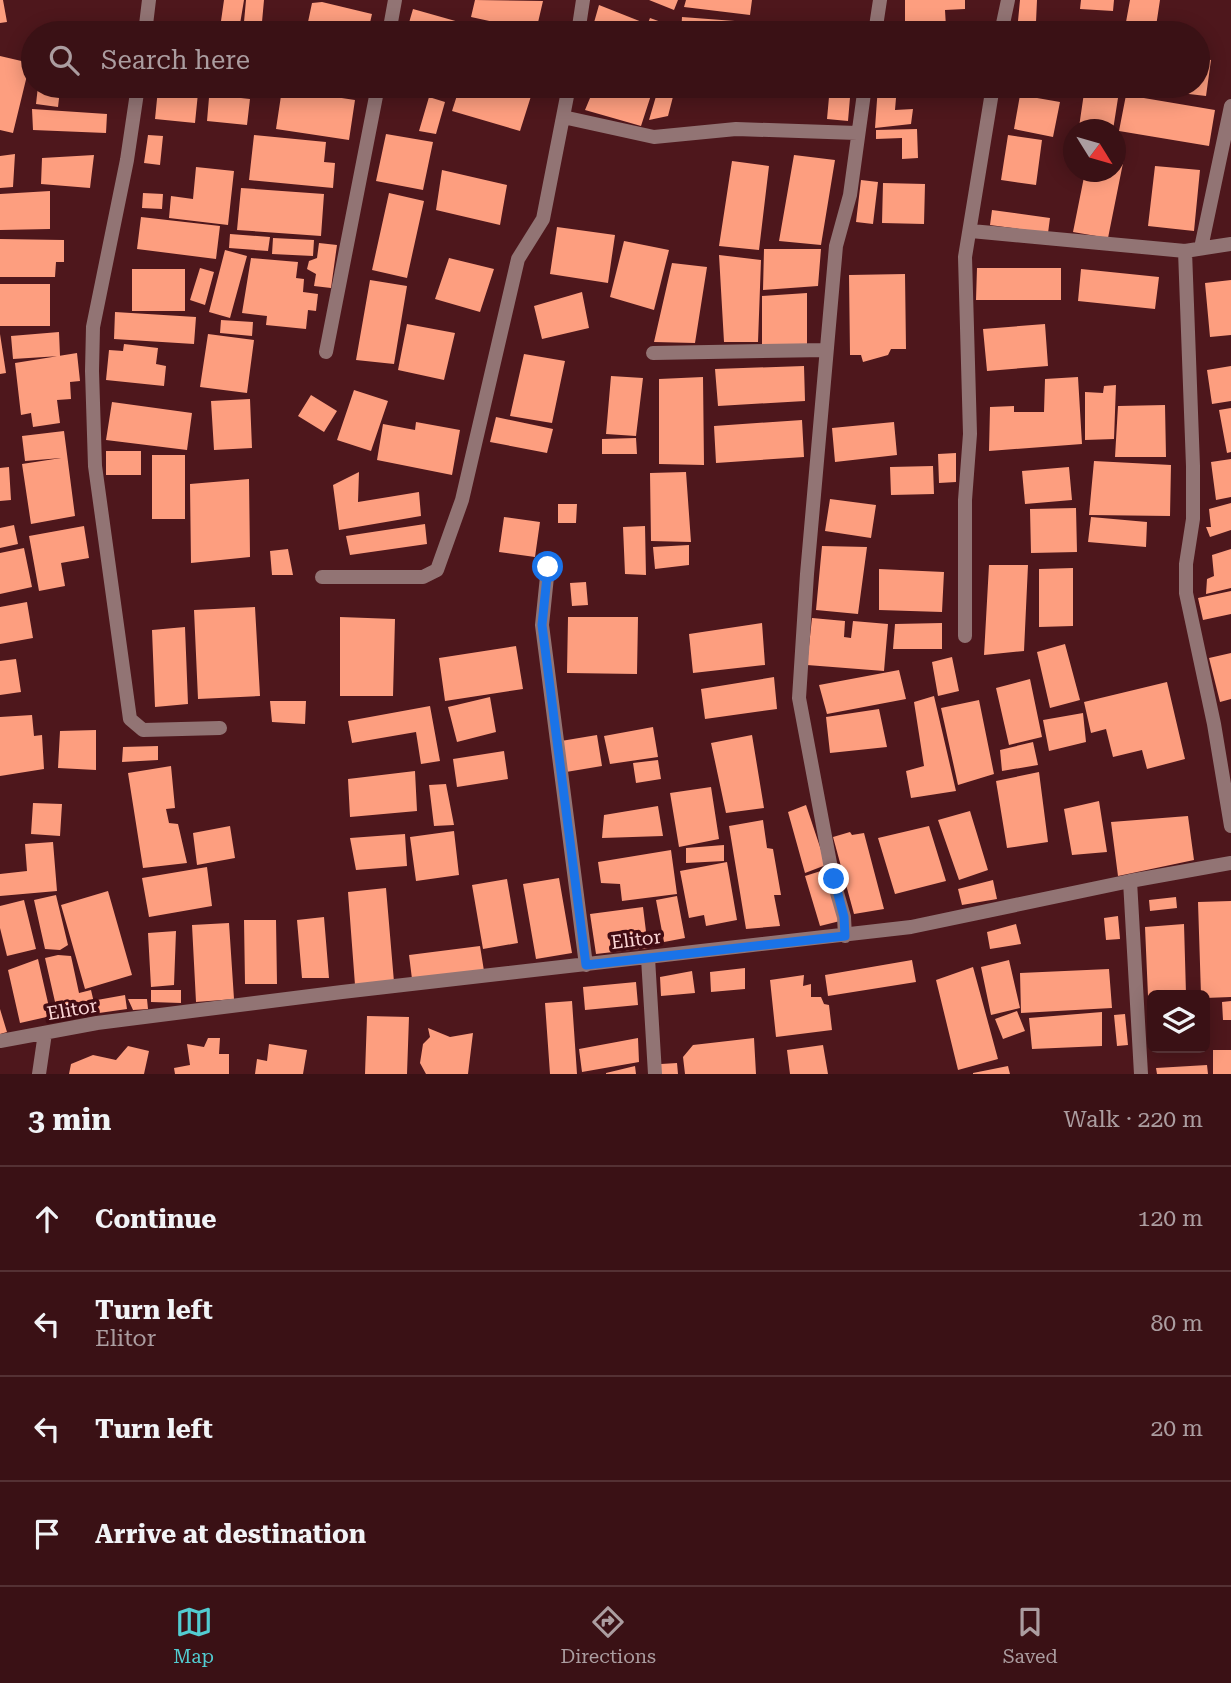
<!DOCTYPE html>
<meta charset="utf-8">
<style>
:root{--surface:#3a1115;--page:#411a1e;--text:#f1f3f6;--muted:#ab9da0;--line:#543134;--accent:#52ccd1}
body{margin:0;font-family:"Roboto Serif",serif;background:var(--page);color:var(--text)}
.controls{position:absolute;right:21px;bottom:21px;display:grid;overflow:hidden;border-radius:10px;box-shadow:0 4px 18px #0003}
.controls button{width:63px;height:63px;display:grid;place-items:center;padding:0;border:0;border-bottom:2px solid var(--line);background:var(--surface);color:var(--text);font:35px sans-serif}
.compass{position:absolute;left:1063px;top:119px;width:63px;height:63px;border-radius:50%;background:var(--surface);box-shadow:0 4px 18px #0003;rotate:127deg}
.stop{position:absolute;width:21px;height:21px;margin:-16px;border:5px solid #1a73e8;border-radius:50%;background:#fff}
.stop.end{background:#1a73e8;border-color:#fff;box-shadow:0 2px 7px #0008}
.list{margin:0;padding:0;list-style:none}
h2{display:flex;justify-content:space-between;align-items:center;height:91px;margin:0;padding:0 28px;font-size:30px}
h2 small{font-size:23px;font-weight:400;color:var(--muted)}
.list li{display:grid;grid-template-columns:46px 1fr auto;gap:21px;align-items:center;box-sizing:border-box;height:105px;padding:0 28px;border-top:2px solid var(--line)}
.list b{display:block;font-size:26px;white-space:nowrap}
.list p{margin:0;font-size:23px;white-space:nowrap;color:var(--muted)}
.list em{font-size:23px;font-style:normal;color:var(--muted)}
.icon{flex:none;width:38px;height:38px;fill:none;stroke:currentColor;stroke-width:2;stroke-linecap:round;stroke-linejoin:round}
.map{position:relative;flex:none;width:1231px;height:1074px;overflow:hidden}
.search{position:absolute;background:var(--surface);box-shadow:0 4px 18px #0003;left:21px;right:21px;top:21px;height:77px;display:flex;align-items:center;gap:18px;box-sizing:border-box;padding:0 24px;border-radius:38px;color:var(--muted);font-size:26px}
.sheet{height:511px;background:var(--surface)}
nav{display:flex;justify-content:space-around;align-items:center;box-sizing:border-box;height:98px;border-top:2px solid var(--line);background:var(--surface);font-size:19px;color:var(--muted)}
nav a{display:grid;justify-items:center;gap:4px}
nav .on{color:var(--accent)}
.map>svg:first-child{display:block}
.building{fill:#fd9e7f}
.lines{fill:none;stroke-linecap:round;stroke-linejoin:round}
.street{stroke:#927474;stroke-width:14}
.route{stroke:#1a73e8;stroke-width:9}
.labels{text-anchor:middle;stroke-width:7;stroke-linejoin:round;paint-order:stroke}
.street-label{font-size:19px;fill:#fcd7d7;stroke:#420c13}
</style>
<div class="map">
<svg width="1231" height="1074" viewBox="0 0 1231 1074">
<rect width="100%" height="100%" fill="#4e171c"/>
<path class="building" d="M0,0H3L7,22L0,23Z
M224,0H244L240,24L221,21Z
M246,0H264L261,33H243Z
M475,0L543,1L536,31L471,17Z
M649,0H678L674,10Z
M686,0H752L750,15L684,7Z
M905,0H965V9L945,10L946,27L905,29Z
M1020,0H1037L1036,22L1018,21Z
M1081,0H1114L1113,11L1080,9Z
M1130,0H1160L1155,33H1124Z
M322,2L372,14L369,27L356,24L353,33L308,22L312,3Z
M599,5L647,24L643,33H591Z
M413,9L459,22L455,33H406Z
M682,17L748,22L747,33H681Z
M650,18L675,27L673,33H644Z
M760,23L804,26V33H759Z
M272,24L337,31V33H271Z
M0,56L30,63L13,133L0,130Z
M1198,58L1211,60L1206,96L1146,89V86H1198Z
M38,86H77L76,91L60,90L58,107L36,104Z
M210,86H234L232,97L250,99L247,125L207,121Z
M460,86H507L532,93L520,131L452,111Z
M595,86H654L641,126L585,110Z
M659,86L675,89L668,116L649,120Z
M830,86H851L848,121L827,119Z
M878,86H897L895,110L913,109L911,124L875,128Z
M158,89L198,93L195,123L155,119Z
M282,89L355,100L349,140L276,129Z
M1084,93L1118,98L1113,130L1079,127Z
M1020,95L1060,102L1053,137L1014,129Z
M1126,95L1215,110L1209,146L1119,131Z
M429,97L445,102L436,134L419,131Z
M32,109L107,114L106,133L33,130Z
M917,129L918,158L902,159V138L876,139V130Z
M386,134L433,142L423,190L376,181Z
M148,135L163,136L160,165L144,163Z
M254,135L326,142L324,162L335,163L333,188L249,180Z
M1008,135L1042,140L1036,185L1001,180Z
M1116,151L1125,153L1108,238L1073,232L1085,172H1116Z
M15,154L13,187L0,188V156Z
M94,155L90,188L41,184L42,158Z
M794,155L835,160L821,245L779,241Z
M732,161L769,166L759,250L719,246Z
M1155,166L1200,170L1194,231L1148,226Z
M196,167L234,171L228,225L169,218L171,196L193,199Z
M442,170L507,185L500,225L436,210Z
M861,180L878,182L873,224L856,222Z
M883,183L925,184L924,224L882,223Z
M241,188L324,194L321,236L237,230Z
M50,191V229L0,230V194Z
M143,193L163,194L162,209L142,208Z
M389,193L424,201L407,278L372,270Z
M992,210L1050,218L1048,233L990,225Z
M141,217L220,226L216,259L137,249Z
M557,227L615,235L608,283L550,274Z
M230,234L270,237L268,251L229,248Z
M273,238L314,240L313,256L272,254Z
M0,239L64,240V262H56L55,277H0Z
M624,241L669,250L654,310L610,297Z
M319,243L337,245L331,288L314,286L316,274L307,269L309,261L317,258Z
M764,249H821L818,286L763,290Z
M225,250L247,256L230,318L209,312Z
M719,255L761,260L758,342H724Z
M251,258L298,262L296,278L304,279L303,292L318,294L316,311L308,310L306,329L266,325L267,316L242,313Z
M449,258L494,269L480,312L435,299Z
M672,263L707,267L695,343L654,342Z
M200,268L214,272L205,305L190,300Z
M977,268H1061V300H976Z
M132,269H185V311H132Z
M1081,269L1159,277L1155,309L1078,301Z
M905,274L906,349H891L888,355L863,362L861,355H850L849,275Z
M370,280L407,286L394,364L356,360Z
M1231,280V335L1210,337L1205,283Z
M0,284H50V326H0Z
M582,292L589,328L542,339L534,306Z
M807,293V345H762V296Z
M115,312L196,317L194,344L114,339Z
M221,320L253,322L252,336L220,333Z
M407,324L455,333L444,380L398,370Z
M1045,324L1048,366L987,371L983,329Z
M59,332L60,356L13,359L11,336Z
M0,334L6,373L0,374Z
M208,334L254,340L247,393L200,387Z
M124,344L158,348L156,364L166,366L164,386L106,380L109,350L123,351Z
M77,353L80,381L70,382L71,399L57,400L60,423L33,427L31,413L21,415L15,363Z
M524,354L565,361L552,423L510,416Z
M804,366L805,401L718,406L715,369Z
M1231,366V401L1212,404L1207,370Z
M611,376L643,378L636,436L606,434Z
M703,377L704,465L659,464V379Z
M1078,377L1082,444L989,451L990,407L1014,406V412H1044L1045,379Z
M1116,385L1114,439L1085,440V392L1103,393L1104,386Z
M354,390L388,401L371,451L337,440Z
M311,395L337,411L324,432L298,416Z
M250,399L252,448L214,450L211,401Z
M112,402L192,413L187,450L106,440Z
M1165,405L1166,457H1115L1118,406Z
M1231,408V452L1227,453L1219,410Z
M496,417L553,429L547,453L490,442Z
M802,420L804,457L716,463L714,426Z
M416,422L460,430L452,475L377,460L383,424L415,430Z
M894,422L897,455L835,462L832,428Z
M64,431L75,516L31,524L22,464L61,458L25,461L22,436Z
M636,438L637,454H602V439Z
M106,451H141V475H106Z
M956,453V482L939,483L938,454Z
M152,455H185V519H152Z
M1231,459V497L1216,500L1211,462Z
M1094,461L1171,465L1170,516L1089,515Z
M933,466L934,494L891,495L890,467Z
M9,467L11,500L0,501V468Z
M1069,467L1072,500L1025,504L1022,471Z
M359,472L358,502L419,492L421,516L339,530L333,485Z
M686,472L691,542L651,541L650,473Z
M249,479L250,557L191,563L190,484Z
M830,499L876,505L871,538L825,531Z
M1231,503V530L1210,537L1206,527H1211L1209,509Z
M558,504H577L576,523H558Z
M1076,508L1077,552L1031,553L1030,509Z
M504,517L540,522L535,557L499,552Z
M1091,517L1147,522L1146,547L1088,542Z
M425,524L427,544L350,555L346,536Z
M14,525L18,544L0,548V528Z
M84,526L89,558L61,563L65,586L39,591L29,536Z
M645,526L646,575L625,574L623,527Z
M689,545V565L655,569L653,547Z
M822,546L867,547L858,614L816,610Z
M24,548L32,587L0,594V553Z
M288,549L293,575H272L270,551Z
M1231,549V588L1206,594L1207,579L1214,576L1212,555Z
M989,565H1028L1024,651L984,655Z
M1073,568V626L1039,627V569Z
M879,569L944,572L942,612L879,610Z
M586,582L588,605L572,606L570,583Z
M1231,591V614L1203,620L1198,598Z
M27,602L33,638L0,644V607Z
M255,607L260,696L198,699L194,610Z
M340,617L395,619L393,696H340Z
M568,617H638L637,674L567,673Z
M812,618L845,621L844,637L851,638L853,621L888,624L884,671L807,665Z
M762,623L765,665L693,673L689,634Z
M942,623V649H893L895,624Z
M185,627L188,704L155,707L152,630Z
M1065,644L1080,700L1050,708L1037,652Z
M516,646L523,689L445,701L439,658Z
M1231,653V699L1220,702L1209,658Z
M952,657L959,691L938,696L932,662Z
M16,659L21,692L0,695V661Z
M899,670L906,699L827,714L819,685Z
M774,677L777,709L705,719L701,689Z
M1030,679L1042,737L1009,745L996,688Z
M1167,682L1185,759L1147,769L1142,750L1113,757L1106,729L1091,733L1084,702Z
M934,696L956,791L911,798L906,771L924,766L914,702Z
M490,697L496,732L457,742L448,707Z
M979,700L994,774L958,785L941,708Z
M270,701H306L305,724L272,722Z
M430,706L440,761L421,764L416,732L352,743L348,721Z
M879,709L887,747L830,753L826,717Z
M1083,713L1086,742L1049,751L1043,720Z
M32,715L34,736L42,735L44,769L0,776V717Z
M653,727L658,757L610,764L604,736Z
M96,730V770L58,768L60,731Z
M597,735L602,766L566,772L561,741Z
M752,735L764,808L726,813L711,743Z
M1033,742L1038,765L1002,771L1000,750Z
M158,746V760L122,762L123,747Z
M504,751L508,779L457,787L453,759Z
M658,760L661,779L636,783L633,763Z
M171,766L175,808L166,809L169,823L178,824L187,863L143,868L128,773Z
M415,771L417,811L350,817L348,779Z
M1039,772L1048,842L1007,848L996,781Z
M446,784L454,825L434,826L429,785Z
M711,787L719,839L679,847L670,793Z
M1099,801L1107,852L1072,855L1064,809Z
M33,803L62,804L60,836L31,834Z
M806,805L826,865L805,873L788,812Z
M658,806L663,836L602,838L604,815Z
M970,811L988,870L959,880L938,820Z
M1188,816L1194,860L1118,876L1111,822Z
M763,820L767,848L773,849L781,895H774L780,926L746,929L729,826Z
M230,826L235,858L197,865L193,833Z
M929,826L946,881L895,894L878,838Z
M454,831L459,875L416,881L410,837Z
M850,832L852,835L864,833L884,909L854,914L833,837Z
M405,834L407,866L356,870L350,838Z
M53,842L57,891L0,896V874L27,871L25,844Z
M724,845V861L686,863V848Z
M671,850L677,894L622,901L620,884L601,883L598,862Z
M727,862L737,920L706,926L704,915L689,918L680,871Z
M207,867L212,906L149,917L142,878Z
M824,870L840,921L820,926L805,876Z
M559,878L572,953L536,959L523,884Z
M507,879L518,943L483,949L472,885Z
M993,880L997,899L962,905L958,889Z
M386,888L394,982L355,985L348,892Z
M108,891L132,975L85,989L61,905Z
M56,895L68,945L60,950L45,949L34,900Z
M677,896L685,938L664,942L656,900Z
M1176,897L1177,908L1150,911L1149,900Z
M24,900L36,949L7,956L0,928V906Z
M1231,901V997L1205,998L1201,995L1198,902Z
M643,907L648,948L596,954L590,914Z
M1118,916L1120,939L1106,940L1104,918Z
M324,917L329,978H302L297,920Z
M244,920H276L277,984H245Z
M229,923L234,999L196,1002L192,925Z
M1016,924L1021,944L990,949L987,932Z
M1184,924L1186,994L1148,996L1145,927Z
M176,931L174,985L151,987L148,933Z
M480,946L484,971L412,979L409,955Z
M58,955L71,956L79,993L91,990L95,1007L58,1015L45,958Z
M38,959L51,1016L20,1023L8,970Z
M912,960L916,982L828,996L825,975Z
M1009,960L1020,1008L991,1015L981,967Z
M973,967L998,1059L958,1070L936,980Z
M745,968V989L711,992L710,972Z
M1109,969L1112,1008L1021,1013L1020,973Z
M692,971L695,993L661,996L660,977Z
M804,975L803,986L811,984V997H821L824,1004L829,1005L832,1030L776,1037L770,980Z
M636,982L638,1005L585,1010L583,987Z
M151,990H181V1003L151,1002Z
M125,995L127,1009L99,1013L97,1000Z
M128,999H147L148,1009L133,1010Z
M572,1001L577,1074H550L545,1003Z
M1231,1001V1020H1223L1222,1002Z
M0,1009L7,1032L0,1034Z
M1017,1011L1025,1031L1003,1039L995,1019Z
M1102,1012V1046L1032,1049L1029,1018Z
M1125,1014L1128,1045L1117,1046L1114,1015Z
M367,1016L409,1017L407,1074H365Z
M428,1028L450,1037L473,1033L468,1074H426L420,1063L423,1044L430,1037Z
M208,1038H220L219,1054H229V1074H175L174,1068L190,1065L187,1044L204,1047Z
M638,1038L639,1062L582,1072L579,1049Z
M754,1038L756,1074H685L683,1057L693,1045Z
M269,1044L307,1050L303,1074H255L257,1059L267,1061Z
M823,1045L828,1074H790L787,1050Z
M128,1046L149,1051L144,1074H69L71,1064L93,1055L116,1060Z
M1213,1050H1231V1074H1213Z
M677,1063L678,1074H661V1064Z
M1207,1065L1208,1074H1157L1156,1068Z
M635,1066L636,1074H606V1073Z
M1008,1066L1010,1074H973V1073Z"/>
<g class="lines">
<path class="street" d="M145,33L149,0
M389,33L395,0
M578,33L583,0
M875,33L880,0
M1001,33L1008,0
M138,86L127,160L93,327L92,371L95,466L130,719L143,730L220,728
M563,117L654,137L736,129L857,133
M971,231L1185,251L1231,244
M1201,248L1231,106
M1185,251L1193,466V519L1186,564V593L1214,724L1231,826
M326,352L378,86
M653,353L826,350
M548,567L542,625L586,965
M322,577H423L437,570L462,500L518,259L543,219L569,86
M965,636V500L970,434L965,257L993,86
M1130,881L1141,1074
M845,936L844,917L833,879L799,698L807,574L836,246L850,195L865,86
M648,958L655,1074
M0,1041L97,1023L342,992L911,927L1130,881L1231,863
M39,1074L45,1033"/>
</g>
<g class="lines">
<path class="route" d="M548,567L542,625L586,965L845,936L844,917L834,879"/>
</g>
<g class="labels">
<g class="street-label">
<text transform="translate(636 939) rotate(-7)" y="7">Elitor</text>
<text transform="translate(72 1009) rotate(-10)" y="7">Elitor</text>
</g>
</g>
</svg>
<div class="controls">
<button><svg class="icon" aria-label="layers" viewBox="0 0 24 24"><path d="M12 4l9 5-9 5-9-5zM3 14l9 5 9-5"/></svg></button>
</div>
<svg class="compass" viewBox="-18 -18 36 36"><path d="M0-13l5 13h-10z" fill="#e53935"/><path d="M0 13l5-13h-10z" fill="#ab9da0"/></svg>
<div class="stop" style="left:548px;top:567px"></div>
<div class="stop end" style="left:834px;top:879px"></div>
<div class="search"><svg class="icon" aria-label="search" viewBox="0 0 24 24"><circle cx="10" cy="10" r="6"/><path d="M15 15l6 6"/></svg>Search here</div>
</div>
<section class="sheet">
<h2>3 min<small>Walk · 220 m</small></h2>
<ul class="list">
<li><svg class="icon" aria-label="ahead" viewBox="0 0 24 24"><path d="M12 20V5M6 11l6-6 6 6"/></svg><div><b>Continue</b></div><em>120 m</em></li>
<li><svg class="icon" aria-label="left" viewBox="0 0 24 24"><path d="M17 20v-9H6M10 6l-5 5 5 5"/></svg><div><b>Turn left</b><p>Elitor</p></div><em>80 m</em></li>
<li><svg class="icon" aria-label="left" viewBox="0 0 24 24"><path d="M17 20v-9H6M10 6l-5 5 5 5"/></svg><div><b>Turn left</b></div><em>20 m</em></li>
<li><svg class="icon" aria-label="arrive" viewBox="0 0 24 24"><path d="M6 21V4h12l-3 4 3 4H6"/></svg><div><b>Arrive at destination</b></div></li>
</ul>
</section>
<nav>
<a class="on"><svg class="icon" aria-label="map" viewBox="0 0 24 24"><path d="M3 6l6-2 6 2 6-2v14l-6 2-6-2-6 2zM9 4v14M15 6v14"/></svg>Map</a>
<a><svg class="icon" aria-label="directions" viewBox="0 0 24 24"><path d="M12 3l9 9-9 9-9-9zM9 14v-3h6M13 9l2 2-2 2"/></svg>Directions</a>
<a><svg class="icon" aria-label="saved" viewBox="0 0 24 24"><path d="M7 4h10v16l-5-4-5 4z"/></svg>Saved</a>
</nav>
